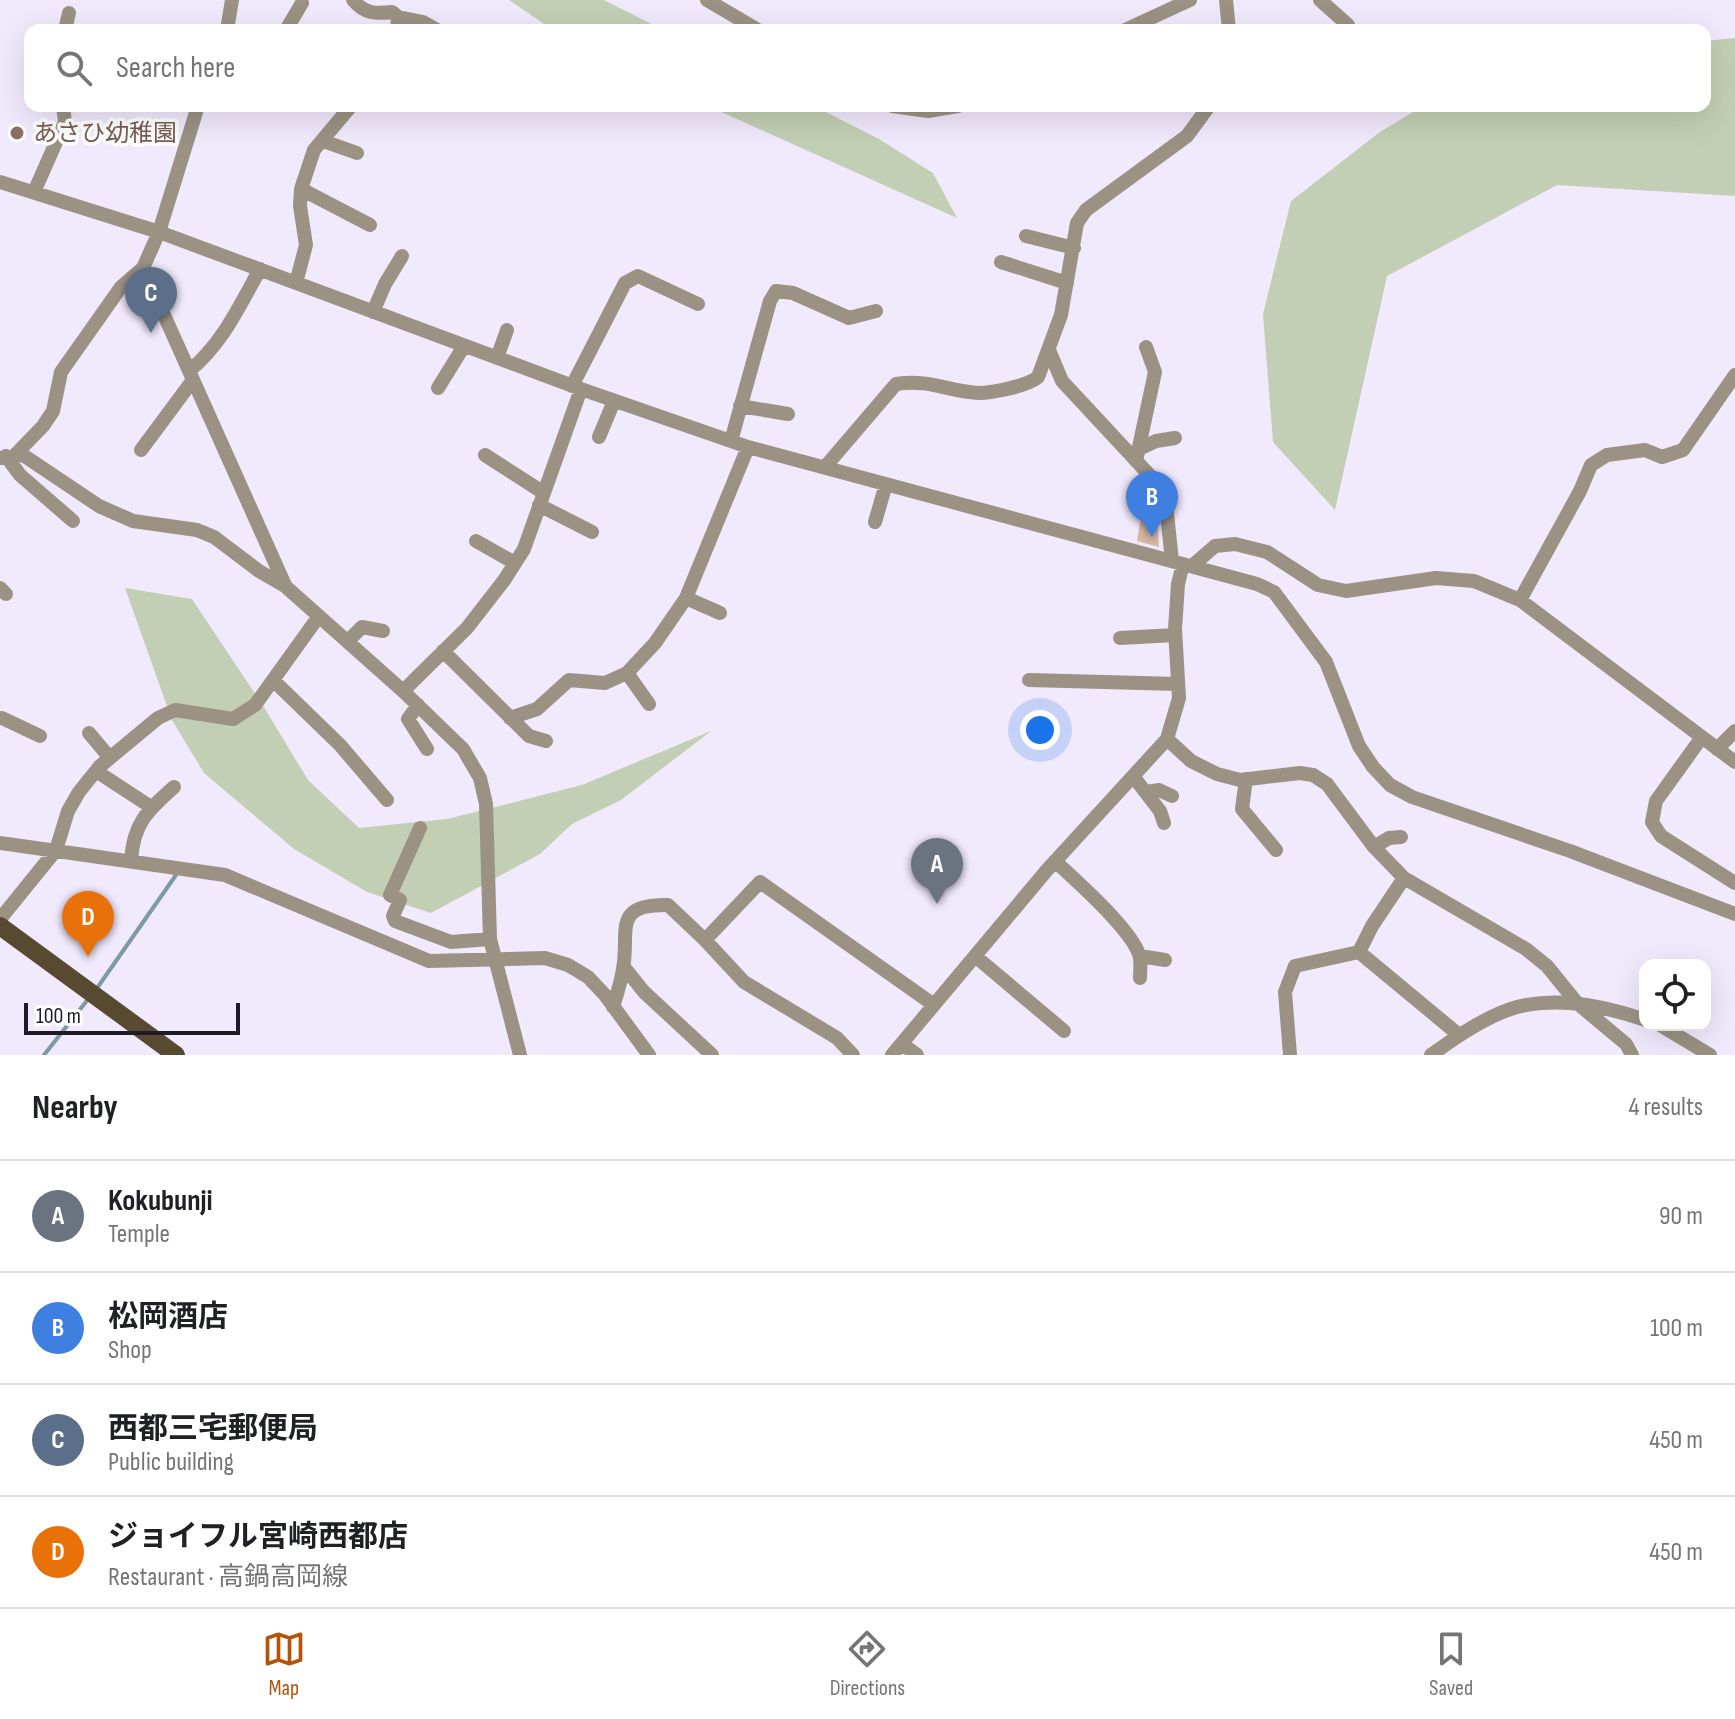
<!DOCTYPE html>
<meta charset="utf-8">
<style>
:root{--surface:#fff;--page:#f2f2f2;--text:#202124;--muted:#757577;--line:#e0e0e0;--accent:#b45309}
body{margin:0;font-family:"Sofia Sans Condensed","Noto Sans JP",sans-serif;background:var(--page);color:var(--text)}
.controls{position:absolute;right:24px;bottom:24px;display:grid;overflow:hidden;border-radius:16px;box-shadow:0 8px 32px #0002}
.controls button{width:72px;height:72px;display:grid;place-items:center;padding:0;border:0;border-bottom:2px solid var(--line);background:var(--surface);color:var(--text);font:40px sans-serif}
.scale{position:absolute;left:24px;bottom:20px;width:216px;box-sizing:border-box;padding-left:8px;border:4px solid #1f1a25;border-top:0;font-size:22px;line-height:28px;white-space:nowrap;color:#1f1a25;-webkit-text-stroke:6px #fff;paint-order:stroke}
.you{position:absolute;left:1040px;top:730px;width:28px;height:28px;margin:-20px;border:6px solid #fff;border-radius:50%;background:#1a73e8;box-shadow:0 0 0 12px #1a73e833}
.badge{display:grid;place-items:center;width:52px;height:52px;border-radius:50%;background:var(--accent);color:#fff;font-size:26px;font-weight:700}
.pin{position:absolute;translate:-50% -66px;filter:drop-shadow(0 2px 4px #0008)}
.pin::after{content:'';position:absolute;top:42px;width:28px;height:24px;background:inherit;clip-path:polygon(0 0,100% 0,50% 100%)}
.list{margin:0;padding:0;list-style:none}
h2{display:flex;justify-content:space-between;align-items:center;height:104px;margin:0;padding:0 32px;font-size:34px}
h2 small{font-size:26px;font-weight:400;color:var(--muted)}
.list li{display:grid;grid-template-columns:52px 1fr auto;gap:24px;align-items:center;box-sizing:border-box;height:112px;padding:0 32px;border-top:2px solid var(--line)}
.list b{display:block;font-size:30px;white-space:nowrap}
.list p{margin:0;font-size:26px;white-space:nowrap;color:var(--muted)}
.list em{font-size:26px;font-style:normal;color:var(--muted)}
.icon{flex:none;width:44px;height:44px;fill:none;stroke:currentColor;stroke-width:2;stroke-linecap:round;stroke-linejoin:round}
.map{position:relative;flex:none;width:1735px;height:1055px;overflow:hidden}
.search{position:absolute;background:var(--surface);box-shadow:0 8px 32px #0002;left:24px;right:24px;top:24px;height:88px;display:flex;align-items:center;gap:20px;box-sizing:border-box;padding:0 28px;border-radius:16px;color:var(--muted);font-size:30px}
.sheet{height:552px;background:var(--surface)}
nav{display:flex;justify-content:space-around;align-items:center;box-sizing:border-box;height:112px;border-top:2px solid var(--line);background:var(--surface);font-size:22px;color:var(--muted)}
nav a{display:grid;justify-items:center;gap:4px}
nav .on{color:var(--accent)}
.map>svg:first-child{display:block}
.green{fill:#c3cfb4}
.lines{fill:none;stroke-linecap:round;stroke-linejoin:round}
.stream{stroke:#7c99a6;stroke-width:4}
.building{fill:#d6b9a2}
.minor{stroke:#9b9284;stroke-width:14}
.major{stroke:#584931;stroke-width:18}
.education-dot{fill:#8d6e63;stroke:#fff;stroke-width:3}
.labels{text-anchor:middle;stroke-width:7;stroke-linejoin:round;paint-order:stroke}
.education-label{font-size:24px;fill:#785e54;stroke:#fff;text-anchor:start}
</style>
<div class="map">
<svg width="1735" height="1055" viewBox="0 0 1735 1055">
<rect width="100%" height="100%" fill="#f1e9fc"/>
<path class="green" d="M509,0H604L663,30H553Z
M1735,38V196L1557,185L1387,276L1335,510L1273,442L1263,314L1291,201L1380,132L1423,106H1705V41Z
M708,106H814L879,139L933,173L957,218Z
M125,588L192,599L262,704L308,780L359,828L447,819L582,785L711,731L621,800L572,824L540,854L431,913L367,892L294,849L204,773L172,720Z"/>
<g class="lines">
<path class="stream" d="M95,991L176,875
M44,1055L89,998"/>
</g>
<path class="building" d="M1144,501L1155,503L1156,507L1159,547L1137,541Z"/>
<g class="lines">
<path class="minor" d="M353,0C365,14 375,14 392,12L398,17L397,30
M707,0L758,30
M1226,0L1229,30
M1320,0L1348,25
M398,17L423,22L437,30
M65,30L69,13
M227,30L232,0
M286,30L302,3
M1125,30L1190,0
M892,106L928,111L958,106
M323,141L357,153
M0,182L159,232L581,389L748,447L1257,584L1274,592L1326,662L1359,746L1373,767L1390,785L1412,797L1570,851L1735,914
M301,189L370,225
M34,192L65,122L63,106
M1026,236L1074,248
M1001,262L1067,283
M143,268L285,585
M296,283L306,245L300,206L301,189L314,150L351,106
M373,312L385,284L402,256
M1049,350L1062,381L1155,481L1166,504L1172,561
M497,358L507,330
M189,371C222,344 239,307 260,269
M572,386L625,283L638,276L698,304
M438,388L464,346
M740,406L788,414
M599,437L614,401
M731,441L770,301L776,291L793,293L849,318L876,311
M1139,449L1156,441L1175,438
M141,450L193,380
M485,455L544,493
M6,456L20,475L73,521
M14,456L43,426L53,411L61,372L121,287L143,268L159,232L198,106
M0,458L23,455L99,506L133,521L197,530L214,537L259,571L285,586L403,691L463,749L480,778L486,804L490,939L520,1055
M1136,461L1155,372L1146,347
M825,467L896,384C931,379 946,391 978,393C992,393 1028,386 1038,377L1061,315L1077,223L1086,210L1187,136L1209,106
M539,505L592,532
M875,522L886,484
M476,541L515,563
M1192,566L1215,546L1235,544L1267,552L1318,585L1346,591L1436,578L1474,581L1520,600L1735,762
M0,588L6,594
M686,598L720,613
M1520,600L1580,491L1591,465L1607,455L1645,450L1662,457L1683,450L1735,375
M1120,638L1175,635
M348,641L362,627L383,631
M443,651L529,736L546,741
M627,673L649,704
M273,680L340,745L387,800
M1029,680L1178,684
M403,691L467,628L505,579L524,549L581,389
M418,705L408,719L427,749
M2,718L40,736
M510,718L537,709L569,680L605,683L627,673L655,643L686,598L748,447
M89,733L110,758
M1702,737L1656,801L1652,822L1661,836L1735,883
M1167,739L1191,761L1217,774L1240,780L1300,773L1313,775L1327,784L1374,847L1404,878L1526,949L1547,966L1577,1003L1626,1044L1632,1055
M1717,749L1735,731
M96,771L151,807
M1133,776L1160,811L1164,823
M1246,779L1242,809L1276,850
M1147,792L1159,790L1172,796
M420,828L390,895L400,900L393,916L395,921L451,942L490,939
M0,843L225,875L429,961L545,958L568,965L588,977L605,995L649,1055
M1374,847L1389,838L1401,837
M131,861C133,824 147,811 174,787
M1055,861C1075,880 1136,933 1140,958C1141,964 1140,972 1140,978
M0,919L56,850L68,811L79,792L99,767L158,718L175,710L233,719L255,705L319,616
M1359,952L1459,1035
M975,956L1064,1031
M1140,956L1165,960
M624,967L644,992L712,1055
M613,1007C617,994 621,982 623,969C630,931 611,904 668,905L705,940
M1660,1025L1710,1055
M902,1044L917,1055
M853,1055L837,1038L744,982L705,940L760,882L934,1005
M892,1055L1047,870L1167,739L1179,698L1175,629L1178,584L1183,564
M1290,1055L1285,992L1295,966L1359,952L1372,926L1404,878
M1431,1055C1456,1037 1488,1015 1517,1007C1560,996 1605,1006 1645,1020"/>
<path class="major" d="M0,926L176,1055"/>
</g>
<circle class="education-dot" cx="17" cy="133" r="8"/>
<g class="labels">
<g class="education-label">
<text x="33" y="141">あさひ幼稚園</text>
</g>
</g>
</svg>
<div class="controls">
<button><svg class="icon" aria-label="locate" viewBox="0 0 24 24"><circle cx="12" cy="12" r="6"/><path d="M12 2v4M12 18v4M2 12h4M18 12h4"/></svg></button>
</div>
<div class="scale">100 m</div>
<div class="you"></div>
<div class="pin badge" style="left:937px;top:904px;background:#6b7280">A</div>
<div class="pin badge" style="left:1152px;top:537px;background:#3f7fe0">B</div>
<div class="pin badge" style="left:151px;top:333px;background:#5c6f8a">C</div>
<div class="pin badge" style="left:88px;top:957px;background:#e8710a">D</div>
<div class="search"><svg class="icon" aria-label="search" viewBox="0 0 24 24"><circle cx="10" cy="10" r="6"/><path d="M15 15l6 6"/></svg>Search here</div>
</div>
<section class="sheet">
<h2>Nearby<small>4 results</small></h2>
<ul class="list">
<li><span class="badge" style="background:#6b7280">A</span><div><b>Kokubunji</b><p>Temple</p></div><em>90 m</em></li>
<li><span class="badge" style="background:#3f7fe0">B</span><div><b>松岡酒店</b><p>Shop</p></div><em>100 m</em></li>
<li><span class="badge" style="background:#5c6f8a">C</span><div><b>西都三宅郵便局</b><p>Public building</p></div><em>450 m</em></li>
<li><span class="badge" style="background:#e8710a">D</span><div><b>ジョイフル宮崎西都店</b><p>Restaurant · 高鍋高岡線</p></div><em>450 m</em></li>
</ul>
</section>
<nav>
<a class="on"><svg class="icon" aria-label="map" viewBox="0 0 24 24"><path d="M3 6l6-2 6 2 6-2v14l-6 2-6-2-6 2zM9 4v14M15 6v14"/></svg>Map</a>
<a><svg class="icon" aria-label="directions" viewBox="0 0 24 24"><path d="M12 3l9 9-9 9-9-9zM9 14v-3h6M13 9l2 2-2 2"/></svg>Directions</a>
<a><svg class="icon" aria-label="saved" viewBox="0 0 24 24"><path d="M7 4h10v16l-5-4-5 4z"/></svg>Saved</a>
</nav>
